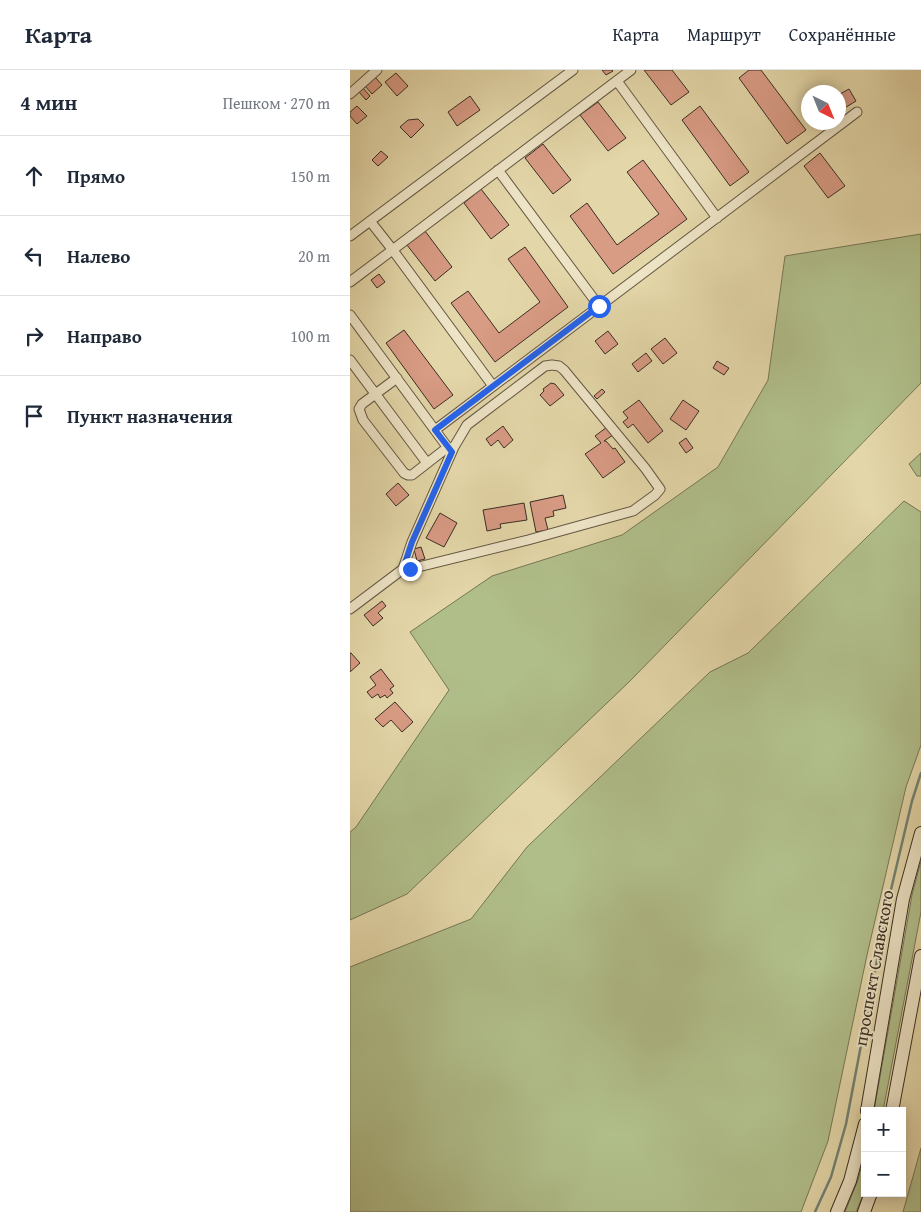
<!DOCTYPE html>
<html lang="ru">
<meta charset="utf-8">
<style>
:root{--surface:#fff;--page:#f6f6f7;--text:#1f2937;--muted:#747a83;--line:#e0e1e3}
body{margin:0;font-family:"Gentium Book Plus",serif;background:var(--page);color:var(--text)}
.controls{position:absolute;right:15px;bottom:15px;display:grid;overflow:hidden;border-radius:0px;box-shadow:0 2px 12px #0003}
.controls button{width:45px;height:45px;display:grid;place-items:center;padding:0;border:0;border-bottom:1px solid var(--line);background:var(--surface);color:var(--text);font:25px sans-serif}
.compass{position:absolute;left:451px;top:15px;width:45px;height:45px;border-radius:50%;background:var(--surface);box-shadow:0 2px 12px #0003;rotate:137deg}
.stop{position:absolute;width:15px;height:15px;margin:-11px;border:4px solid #2563eb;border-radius:50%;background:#fff}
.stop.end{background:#2563eb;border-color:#fff;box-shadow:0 1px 5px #0008}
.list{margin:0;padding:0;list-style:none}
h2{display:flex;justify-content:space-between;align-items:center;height:65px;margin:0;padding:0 20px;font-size:21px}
h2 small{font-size:16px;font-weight:400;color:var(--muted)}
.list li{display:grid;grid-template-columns:32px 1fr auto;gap:15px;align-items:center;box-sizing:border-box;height:80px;padding:0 20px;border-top:1px solid var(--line)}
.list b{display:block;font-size:19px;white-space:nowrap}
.list em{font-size:16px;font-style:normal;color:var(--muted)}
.icon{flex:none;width:28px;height:28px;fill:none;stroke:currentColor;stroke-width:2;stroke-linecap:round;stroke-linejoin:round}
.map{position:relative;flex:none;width:571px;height:1142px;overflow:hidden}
header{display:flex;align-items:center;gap:30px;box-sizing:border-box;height:70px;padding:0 25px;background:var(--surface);border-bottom:1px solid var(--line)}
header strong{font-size:24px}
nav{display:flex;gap:28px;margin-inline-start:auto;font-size:18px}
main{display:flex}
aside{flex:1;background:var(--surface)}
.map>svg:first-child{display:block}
.green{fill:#b0be8a;stroke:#767656}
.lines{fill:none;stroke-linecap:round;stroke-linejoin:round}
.stream{stroke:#718175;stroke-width:2.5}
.building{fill:#d89b84;stroke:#3b2e23}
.minor-casing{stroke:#655844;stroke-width:11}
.secondary-casing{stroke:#3b2e23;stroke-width:14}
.minor{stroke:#ede4c6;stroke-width:9}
.secondary{stroke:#ede4c6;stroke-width:12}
.route{stroke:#2563eb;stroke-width:6}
.labels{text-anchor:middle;stroke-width:4;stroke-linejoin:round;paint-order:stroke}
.street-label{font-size:18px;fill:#3b2e23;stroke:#ede4c6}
</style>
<header>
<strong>Карта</strong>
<nav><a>Карта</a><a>Маршрут</a><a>Сохранённые</a></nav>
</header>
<main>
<aside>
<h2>4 мин<small>Пешком · 270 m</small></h2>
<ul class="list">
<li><svg class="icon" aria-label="ahead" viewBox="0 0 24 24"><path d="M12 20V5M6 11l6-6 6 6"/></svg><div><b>Прямо</b></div><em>150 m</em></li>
<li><svg class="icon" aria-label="left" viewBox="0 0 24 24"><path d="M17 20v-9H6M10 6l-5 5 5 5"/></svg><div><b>Налево</b></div><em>20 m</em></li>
<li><svg class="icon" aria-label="right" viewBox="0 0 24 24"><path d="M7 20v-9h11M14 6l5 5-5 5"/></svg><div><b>Направо</b></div><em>100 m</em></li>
<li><svg class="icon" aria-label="arrive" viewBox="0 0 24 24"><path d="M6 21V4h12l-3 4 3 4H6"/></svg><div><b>Пункт назначения</b></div></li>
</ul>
</aside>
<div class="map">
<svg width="571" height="1142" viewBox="0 0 571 1142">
<rect width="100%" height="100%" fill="#e3d6a8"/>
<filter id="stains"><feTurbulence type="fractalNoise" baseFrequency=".004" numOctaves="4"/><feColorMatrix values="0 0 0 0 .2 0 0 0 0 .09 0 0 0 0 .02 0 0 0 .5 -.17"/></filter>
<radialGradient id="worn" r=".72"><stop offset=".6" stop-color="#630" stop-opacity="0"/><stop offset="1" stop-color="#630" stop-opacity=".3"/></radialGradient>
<path class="green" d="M571,164V313L279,612L57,824L0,850V762L6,757L99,620L60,562L142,506L272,465L368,397L418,310L435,186Z
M571,383V406H567L559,394Z
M554,431L571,442V675L556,717L517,885L478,1071L451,1142H0V897L121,849L177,777L360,602L398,583Z
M571,791V842L533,1041H524L562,825Z
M571,1078V1142H553Z
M515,1081V1120L506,1142H495L508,1110Z"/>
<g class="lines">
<path class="stream" d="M465,1142L481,1107L496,1054L539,828L562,731L571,703"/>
</g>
<path class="building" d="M252,0H262L263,1L256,5Z
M294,0H322L339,22L321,35Z
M399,0H411L456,60L437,74L389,8Z
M46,3L58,16L47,26L35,12Z
M25,7L32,15L22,24L15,16Z
M13,18L20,26L16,30L9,22Z
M499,19L506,31L488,42V25Z
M120,26L130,40L107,56L98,42Z
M248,32L276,68L258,81L230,45Z
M7,36L17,46L7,54L0,46V42Z
M350,36L399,102L380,116L332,50Z
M68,49L74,55L61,68L50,57L58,50Z
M193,74L221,110L203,124L175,88Z
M31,81L38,87L28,96L22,90Z
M470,83L495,116L478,128L454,96Z
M293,90L337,149L263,204L220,146L237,133L267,175L309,144L277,102Z
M131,119L159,155L141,169L114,133Z
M75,161L102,197L85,211L57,175Z
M175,177L218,237L145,292L101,233L118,221L149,263L190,232L158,189Z
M29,204L35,212L27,218L21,210Z
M54,260L103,325L84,339L36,273Z
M258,261L268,274L255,284L245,271Z
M315,268L327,283L313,294L301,279Z
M296,283L302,291L288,302L282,294Z
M367,291L379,298L374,305L363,298Z
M201,313L205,314L214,325L200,336L190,325L194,321L193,319Z
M252,319L255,322L247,329L244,326Z
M289,330L313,361L298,373L283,354L278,358L273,352L278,348L273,342Z
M333,330L349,341L336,360L320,349Z
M153,356L163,370L154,378L148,370L141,376L136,369Z
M257,357L263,365L254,371H256L263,379L265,378L275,392L253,408L235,384L251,373L245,366Z
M336,368L343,378L336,383L329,373Z
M48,413L59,425L46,436L36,424Z
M213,425L216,438L203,441L204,446L195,448L198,460L186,462L180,432Z
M174,433L177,450L150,454L151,458L137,461L133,440Z
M90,443L107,453L94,477L76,468Z
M71,477L75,489L67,491L64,479Z
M32,531L36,536L28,543L33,548L23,556L14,545Z
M0,583H1L10,593L0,602Z
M31,599L44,616L40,619L43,623L37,628L35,625L30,628L28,624L22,628L17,622L26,615L20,607Z
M45,632L63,652L52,662L41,650L33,657L25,649Z"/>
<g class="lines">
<g class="minor-casing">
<path id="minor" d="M267,11L367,148
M0,24L27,0
M148,100L249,236
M20,151L42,179L143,316
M0,166L223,0
M0,212L281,0
M0,245L101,382
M0,290L77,393
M202,295L209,296L214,300L295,398L310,419L305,425L283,441L178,470L60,499H53L62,472L104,377L117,355L195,296Z
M47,308L12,334L9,339L13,350L54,403L58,405H62L98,377
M85,360L507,42
M0,539L53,499"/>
</g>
<g class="secondary-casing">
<path id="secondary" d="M517,1041L553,829L571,763
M542,1041L571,886
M487,1142L500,1111L515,1054
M514,1142L521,1123"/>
</g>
<use href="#minor" class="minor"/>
<use href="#secondary" class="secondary"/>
</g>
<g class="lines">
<path class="route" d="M60,499H53L62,472L102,382L85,360L249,236"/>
</g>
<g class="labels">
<g class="street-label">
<text transform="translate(524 898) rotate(-80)" y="6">проспект Славского</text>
</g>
</g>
<rect width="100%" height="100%" filter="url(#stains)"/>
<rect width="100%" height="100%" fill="url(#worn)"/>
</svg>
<div class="controls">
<button>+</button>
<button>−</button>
</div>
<svg class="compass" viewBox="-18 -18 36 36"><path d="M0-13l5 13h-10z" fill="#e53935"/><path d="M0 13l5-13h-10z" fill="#747a83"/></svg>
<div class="stop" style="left:249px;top:236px"></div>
<div class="stop end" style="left:60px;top:499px"></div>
</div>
</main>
